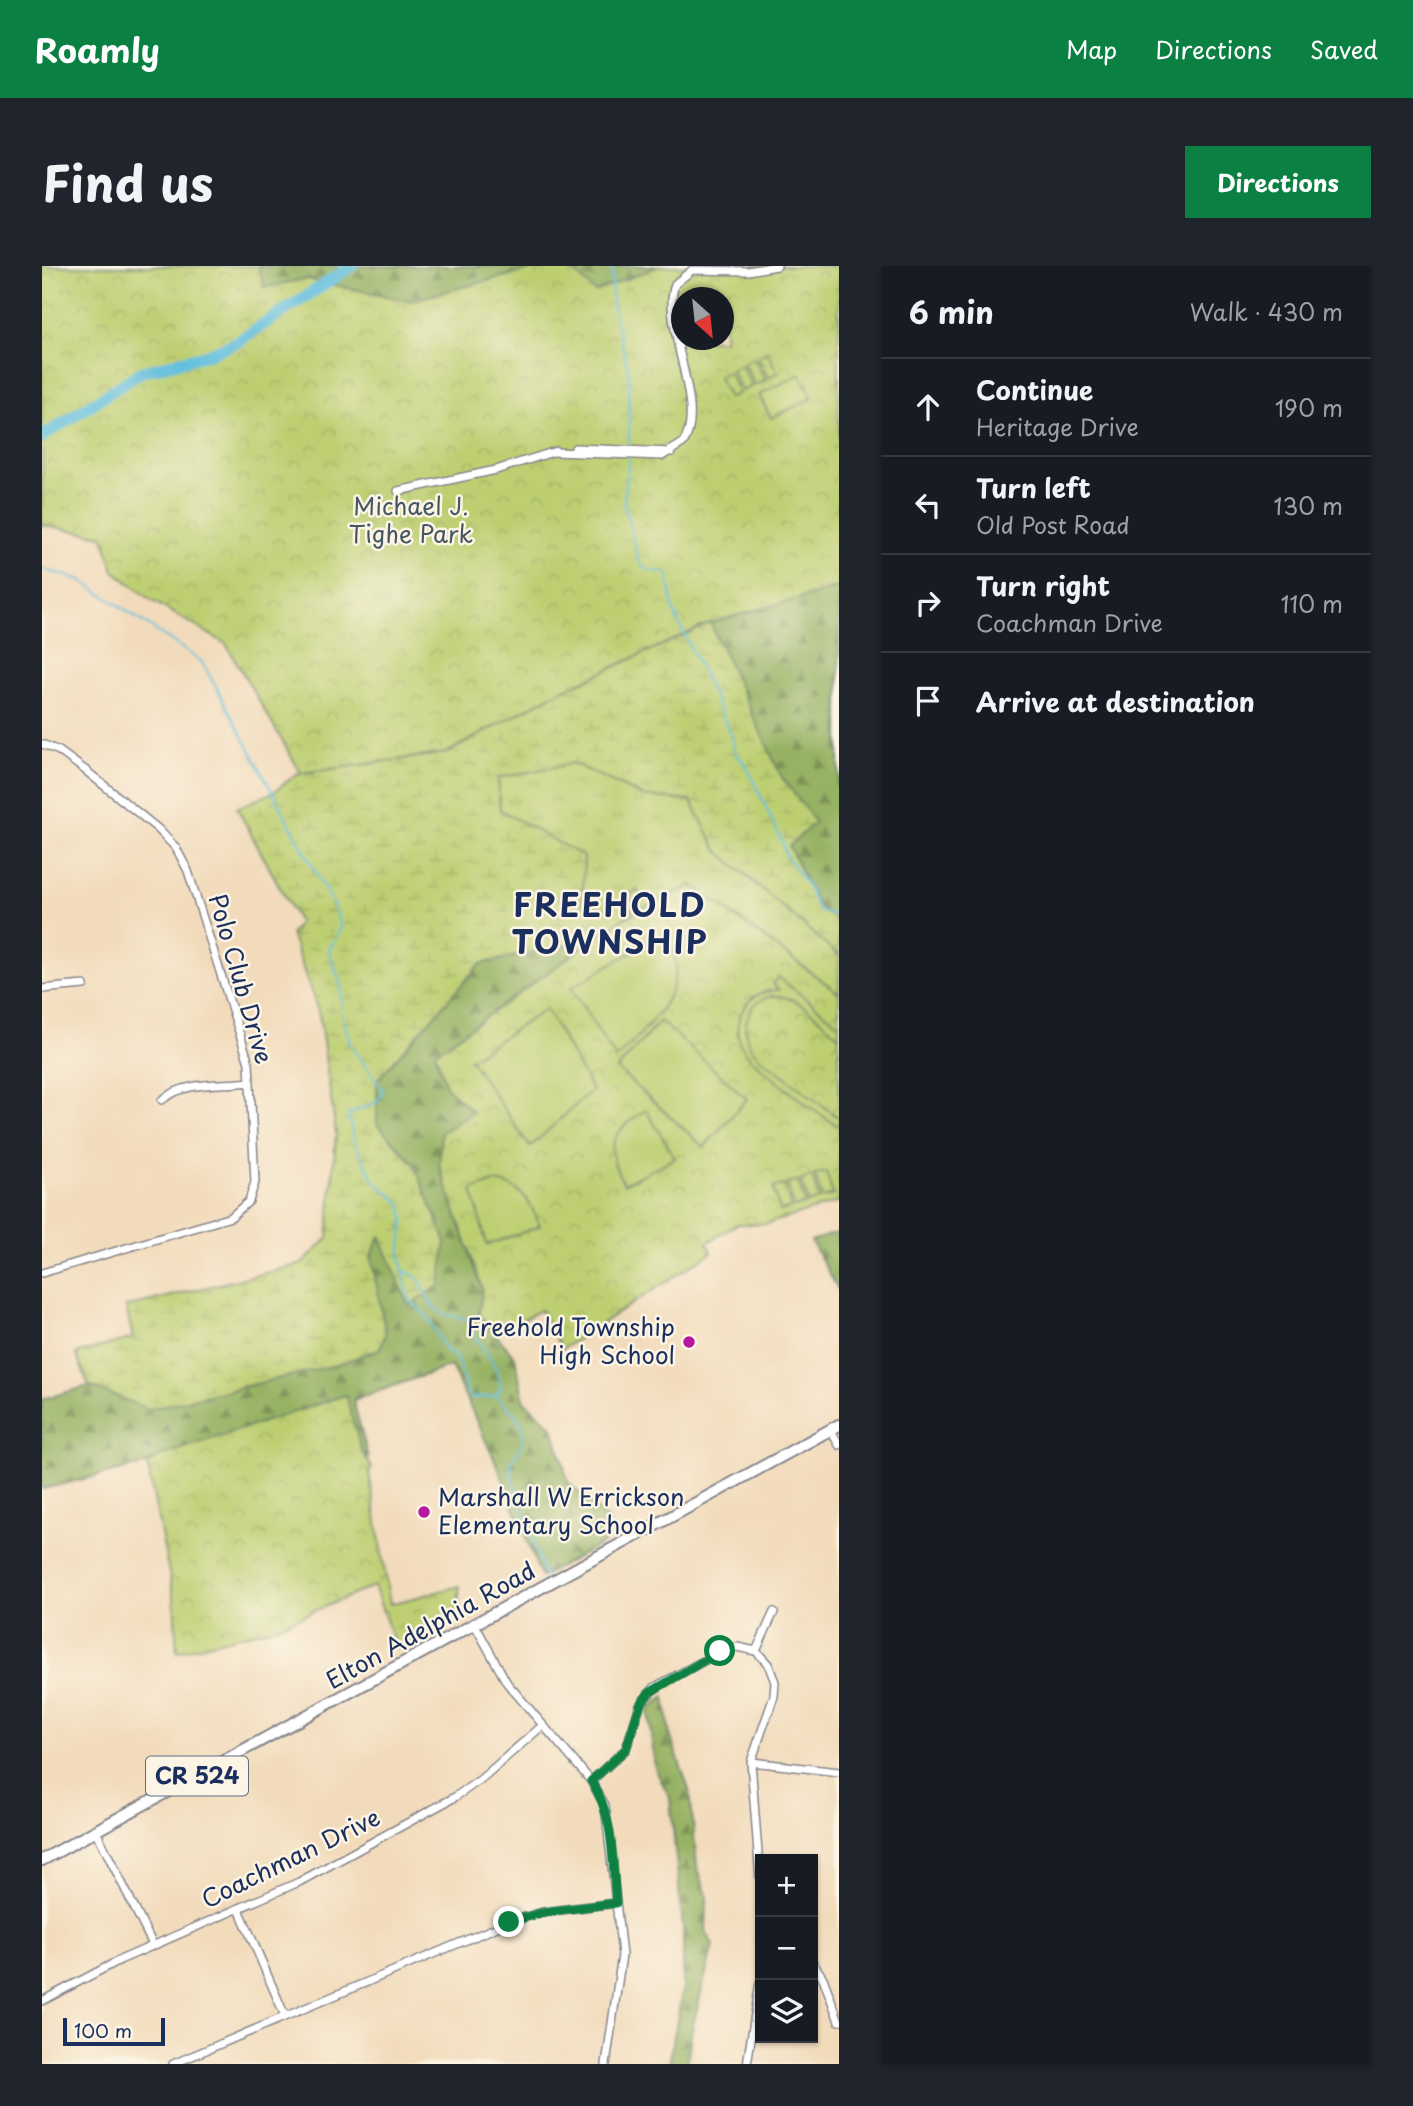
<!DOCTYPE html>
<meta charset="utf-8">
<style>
:root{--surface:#171b24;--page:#20242c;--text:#f1f3f6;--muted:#9ea1a6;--line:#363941;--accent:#0b8043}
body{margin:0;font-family:"Playpen Sans",sans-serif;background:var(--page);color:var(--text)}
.controls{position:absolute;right:21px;bottom:21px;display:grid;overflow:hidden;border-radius:0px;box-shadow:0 2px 5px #0004}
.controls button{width:63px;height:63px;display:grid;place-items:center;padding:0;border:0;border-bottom:2px solid var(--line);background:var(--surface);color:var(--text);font:35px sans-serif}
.compass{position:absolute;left:629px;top:21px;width:63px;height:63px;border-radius:50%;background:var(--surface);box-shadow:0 2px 5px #0004;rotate:153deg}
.scale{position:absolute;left:21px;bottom:18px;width:102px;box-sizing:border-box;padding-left:7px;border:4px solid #1b2f5e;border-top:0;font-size:19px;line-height:24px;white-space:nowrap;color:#1b2f5e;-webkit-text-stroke:5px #fcf5e5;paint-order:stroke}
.stop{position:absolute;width:21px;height:21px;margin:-16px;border:5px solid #0b8043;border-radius:50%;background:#fff}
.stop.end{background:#0b8043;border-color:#fff;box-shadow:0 2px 7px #0008}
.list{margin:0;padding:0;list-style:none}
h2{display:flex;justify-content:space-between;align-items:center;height:91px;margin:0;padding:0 28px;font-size:30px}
h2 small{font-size:23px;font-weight:400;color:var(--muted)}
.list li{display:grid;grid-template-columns:46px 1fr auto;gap:21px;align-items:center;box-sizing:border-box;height:98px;padding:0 28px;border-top:2px solid var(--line)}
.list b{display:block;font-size:26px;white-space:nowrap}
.list p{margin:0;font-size:23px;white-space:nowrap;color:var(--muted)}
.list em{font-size:23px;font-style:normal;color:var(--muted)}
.icon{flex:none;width:38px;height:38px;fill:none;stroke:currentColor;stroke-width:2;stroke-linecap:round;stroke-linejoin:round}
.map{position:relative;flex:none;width:797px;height:1798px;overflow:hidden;border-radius:0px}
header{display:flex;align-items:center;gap:42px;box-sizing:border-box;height:98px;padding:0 35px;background:var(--accent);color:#fff}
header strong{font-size:33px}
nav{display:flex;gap:38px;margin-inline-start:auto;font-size:24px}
.intro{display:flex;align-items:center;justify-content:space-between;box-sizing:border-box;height:168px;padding:0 42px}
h1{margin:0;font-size:49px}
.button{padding:18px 32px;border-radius:0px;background:var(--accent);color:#fff;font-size:24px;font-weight:700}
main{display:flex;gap:42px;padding:0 42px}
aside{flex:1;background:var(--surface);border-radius:0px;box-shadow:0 2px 5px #0004}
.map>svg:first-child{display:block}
.grass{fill:url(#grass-tufts);stroke:#6c7f68;stroke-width:2}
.forest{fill:url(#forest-firs);stroke:#587061;stroke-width:2}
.wetland{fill:url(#wetland-marsh);stroke:#6c7f68;stroke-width:2}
.park{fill:url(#park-crowns);stroke:#6c7f68;stroke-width:2;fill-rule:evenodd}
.garden{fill:#becf72;stroke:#6c7f68;stroke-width:2}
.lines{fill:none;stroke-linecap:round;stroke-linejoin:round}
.stream{stroke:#5fbedd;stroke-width:2}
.river{stroke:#5fbedd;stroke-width:12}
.minor-casing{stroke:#86858c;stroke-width:10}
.primary-casing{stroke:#86858c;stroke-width:14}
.minor{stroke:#fff;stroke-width:7}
.primary{stroke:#fff;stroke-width:10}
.route{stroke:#0b8043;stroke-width:9}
.poi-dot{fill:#b5179e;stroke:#fcf5e5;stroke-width:2.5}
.labels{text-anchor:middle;stroke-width:5;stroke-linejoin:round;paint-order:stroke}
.shield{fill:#fcf5e5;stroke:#5e6a86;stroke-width:2}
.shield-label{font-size:23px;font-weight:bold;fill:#1b2f5e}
.park-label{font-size:24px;fill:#445763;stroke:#fcf5e5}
.street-label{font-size:24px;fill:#1b2f5e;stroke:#fcf5e5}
.poi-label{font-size:24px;fill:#1b2f5e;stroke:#fcf5e5;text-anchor:end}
.district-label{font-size:32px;font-weight:bold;letter-spacing:2px;fill:#1b2f5e;stroke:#fcf5e5}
</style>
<header>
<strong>Roamly</strong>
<nav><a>Map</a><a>Directions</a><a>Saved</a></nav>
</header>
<div class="intro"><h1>Find us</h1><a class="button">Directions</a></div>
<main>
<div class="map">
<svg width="797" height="1798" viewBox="0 0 797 1798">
<defs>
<pattern id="grass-tufts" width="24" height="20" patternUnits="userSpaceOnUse" patternTransform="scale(1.75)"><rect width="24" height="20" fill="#becf72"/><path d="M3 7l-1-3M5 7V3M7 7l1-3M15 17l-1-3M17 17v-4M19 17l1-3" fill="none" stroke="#a3b265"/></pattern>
<pattern id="forest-firs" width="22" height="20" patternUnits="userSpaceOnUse" patternTransform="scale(1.75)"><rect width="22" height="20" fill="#96b264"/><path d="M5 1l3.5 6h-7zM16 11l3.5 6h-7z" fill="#7a9156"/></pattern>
<pattern id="wetland-marsh" width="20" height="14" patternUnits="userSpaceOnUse" patternTransform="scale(1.75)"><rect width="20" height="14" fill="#becf72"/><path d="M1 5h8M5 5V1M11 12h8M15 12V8" fill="none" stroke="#a3b265"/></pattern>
<pattern id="park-crowns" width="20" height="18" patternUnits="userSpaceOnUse" patternTransform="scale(1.75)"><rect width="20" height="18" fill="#becf72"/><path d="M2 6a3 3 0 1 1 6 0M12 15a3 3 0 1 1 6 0" fill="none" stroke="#a3b265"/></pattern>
</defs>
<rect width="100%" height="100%" fill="#fcf5e5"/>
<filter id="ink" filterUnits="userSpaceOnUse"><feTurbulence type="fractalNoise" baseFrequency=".0143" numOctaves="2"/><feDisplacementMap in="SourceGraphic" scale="14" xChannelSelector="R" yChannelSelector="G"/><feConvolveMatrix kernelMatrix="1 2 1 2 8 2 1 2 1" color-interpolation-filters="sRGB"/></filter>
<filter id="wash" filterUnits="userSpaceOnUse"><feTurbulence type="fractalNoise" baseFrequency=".00686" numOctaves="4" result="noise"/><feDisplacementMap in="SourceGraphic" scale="28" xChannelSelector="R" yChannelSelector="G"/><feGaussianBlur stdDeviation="1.57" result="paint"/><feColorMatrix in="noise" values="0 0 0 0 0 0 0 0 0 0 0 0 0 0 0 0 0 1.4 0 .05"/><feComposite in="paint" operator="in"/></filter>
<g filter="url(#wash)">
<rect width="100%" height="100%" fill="#f2dbbb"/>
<path class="grass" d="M531,497L601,530L649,535L676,585L797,690V727L650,619L582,652L600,633L561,643L540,638L542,591L458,544L456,512Z"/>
<path class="forest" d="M215,0H503L367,35L265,13L222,22Z
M526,0H617L553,27Z
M797,321V657L775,639L747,580L772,556L739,510L668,357Z
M553,673L393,787L405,822L432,847L397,898L440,1022L437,1049L473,1091L482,1135L511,1161L526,1216L567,1255L563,1276L499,1311L457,1203L409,1100L311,1134L326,1191L319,1184L303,1129L121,1189L105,1198L0,1223V1133L47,1120L107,1143L294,1099L337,1083L344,1069L329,990L372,898L335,858V814L438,698Z
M797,966V1025L769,975Z
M623,1431L628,1469L648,1527L655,1601L665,1629L664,1665L671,1679L649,1767L645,1798H627L641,1722V1661L628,1532L613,1502L606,1443Z"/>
<path class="wetland" d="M668,357L739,510L773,556L747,580L775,639L797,657V690L676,585L649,535L601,530L531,497L456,512L458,544L542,591L540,638L561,643L595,624L600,632L582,652L553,673L438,698L335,814V858L372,898L404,976L398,1019L367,1040L338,970L329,990L344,1069L337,1083L294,1099L107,1143L47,1120L34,1088L91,1072L84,1041L260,998L286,972L294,868L277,748L249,668L257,657L195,542L232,526L254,508L405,487L510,429Z"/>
<path class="park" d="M0,0H216L222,21L265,13L367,35L503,0H526L553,26L617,0H797V321L668,357L510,429L404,487L259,507L184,378L109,334L72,305L61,270L0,259ZM640,32H682V74H640Z
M650,619L797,727V936L724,958H695L665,977L670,986L520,1083L498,1044L455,1067L437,1049L440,1022L397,898L399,867L431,846L405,822L393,787L582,652Z
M304,1129L319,1184L330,1202L327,1206L348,1338L418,1320L415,1347L354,1382L332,1320L233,1361L135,1386L132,1332L105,1198L121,1189Z"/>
<path class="garden" d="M725,86L736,107L726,112L716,91Z
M712,92L723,114L713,119L702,97Z
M699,99L710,120L700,125L689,104Z
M686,106L697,127L687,132L676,111Z
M758,108L771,132L729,152L717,129Z
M622,667C657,717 606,760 574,793L529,722Z
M736,711L797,758V770C782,758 762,735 742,731C706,723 691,768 716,790L797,852V860C779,851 708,797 700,781C694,769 694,756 701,744C708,730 722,724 737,724L731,718Z
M504,743L550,824L488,881L428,793Z
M618,755L705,833L662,881L575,803Z
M604,844L633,892L582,918C560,881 569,867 604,844Z
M784,906L791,929L780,932L773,909Z
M770,910L777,933L766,937L759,914Z
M756,915L763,938L752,941L745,918Z
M452,916C479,918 489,937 498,960L445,979L430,924Z
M742,919L749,942L738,945L731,922Z"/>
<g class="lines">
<path class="stream" d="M570,0V39L587,107V183
M587,192L582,237L596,293C602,304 610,306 622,306L627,311L631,344L689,468L693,487L704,499L741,577L743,588L766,621L776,645L797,649
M0,303L39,314L159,395L172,417L293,642L299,661L287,685L299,720L300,746L309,780L341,824L336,835L306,849L313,877L333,916L359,937L362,955L358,989L367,1033L386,1052L404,1085L412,1089L418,1100L424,1126L430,1132L454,1130L459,1121C453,1086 432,1080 426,1054C415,1049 404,1052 394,1043C378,1028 388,1015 362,1005
M454,1131C478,1150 493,1168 469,1195V1209L503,1312"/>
<path class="river" d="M0,171L99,106L167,88L195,76L310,0"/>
</g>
</g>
<g filter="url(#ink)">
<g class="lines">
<g class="minor-casing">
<path id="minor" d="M533,182L629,186
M512,186L620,190L641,177C666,142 618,58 633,18L650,4L706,5L735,0
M356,225L454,204L514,185
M0,478L17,485L43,504L116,563L134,582L146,605L207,797L213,916L207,935L189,951L0,1007
M0,723L42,719
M120,834C144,814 178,820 208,816
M789,1164L797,1179
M433,1359L465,1417L549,1515L563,1539L580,1689L564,1798
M714,1385L732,1346
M709,1496L797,1506
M549,1515L584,1483L598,1439L613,1421L682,1384L695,1381L714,1385L726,1398L733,1416L732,1430L709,1496L718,1613
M54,1565L111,1679
M197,1643L243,1750
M771,1697L781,1712L797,1755
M0,1735L78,1694L257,1616L413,1531L439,1513L500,1460
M131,1798L467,1656L501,1646L574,1637
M705,1798L718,1717"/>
</g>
<g class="primary-casing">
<path id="primary" d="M0,1594L797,1159"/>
</g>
<use href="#minor" class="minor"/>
<use href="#primary" class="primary"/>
</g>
</g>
<g class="lines" filter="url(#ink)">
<path class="route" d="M467,1656L502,1646L574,1637C570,1596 573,1550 549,1515L584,1483L598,1439L607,1427L678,1385"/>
</g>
<g class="poi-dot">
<circle cx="647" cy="1076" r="7"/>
<circle cx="382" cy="1246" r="7"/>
</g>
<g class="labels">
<rect class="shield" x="104" y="1490.5" width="102" height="39" rx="5"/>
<g class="shield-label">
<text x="155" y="1518">CR 524</text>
</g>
<g class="park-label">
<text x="369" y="249">Michael J.<tspan x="369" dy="28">Tighe Park</tspan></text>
</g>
<g class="street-label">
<text transform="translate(198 713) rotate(74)" y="8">Polo Club Drive</text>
<text transform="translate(389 1360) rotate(-29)" y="8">Elton Adelphia Road</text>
<text transform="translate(249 1593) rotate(-26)" y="8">Coachman Drive</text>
</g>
<g class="poi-label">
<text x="633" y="1070">Freehold Township<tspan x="633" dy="28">High School</tspan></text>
<text x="396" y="1240" text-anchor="start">Marshall W Errickson<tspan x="396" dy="28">Elementary School</tspan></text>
</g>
<g class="district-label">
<text x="568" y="651">FREEHOLD<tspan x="568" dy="37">TOWNSHIP</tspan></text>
</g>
</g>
</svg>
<div class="controls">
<button>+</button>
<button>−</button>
<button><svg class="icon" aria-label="layers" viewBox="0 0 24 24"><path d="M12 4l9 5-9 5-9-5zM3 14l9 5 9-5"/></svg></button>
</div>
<svg class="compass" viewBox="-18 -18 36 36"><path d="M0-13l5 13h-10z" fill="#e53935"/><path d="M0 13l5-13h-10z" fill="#9ea1a6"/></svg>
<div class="scale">100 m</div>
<div class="stop" style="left:678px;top:1385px"></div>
<div class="stop end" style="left:467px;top:1656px"></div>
</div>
<aside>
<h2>6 min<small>Walk · 430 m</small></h2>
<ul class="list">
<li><svg class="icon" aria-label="ahead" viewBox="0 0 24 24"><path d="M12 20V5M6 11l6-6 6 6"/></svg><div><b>Continue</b><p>Heritage Drive</p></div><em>190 m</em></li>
<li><svg class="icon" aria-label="left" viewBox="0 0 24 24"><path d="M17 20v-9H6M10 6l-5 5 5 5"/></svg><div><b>Turn left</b><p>Old Post Road</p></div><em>130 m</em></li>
<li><svg class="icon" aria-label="right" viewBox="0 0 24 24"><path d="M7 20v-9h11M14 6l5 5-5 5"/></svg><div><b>Turn right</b><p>Coachman Drive</p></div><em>110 m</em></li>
<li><svg class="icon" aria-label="arrive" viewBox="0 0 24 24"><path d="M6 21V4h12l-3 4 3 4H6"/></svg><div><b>Arrive at destination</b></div></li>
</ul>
</aside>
</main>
